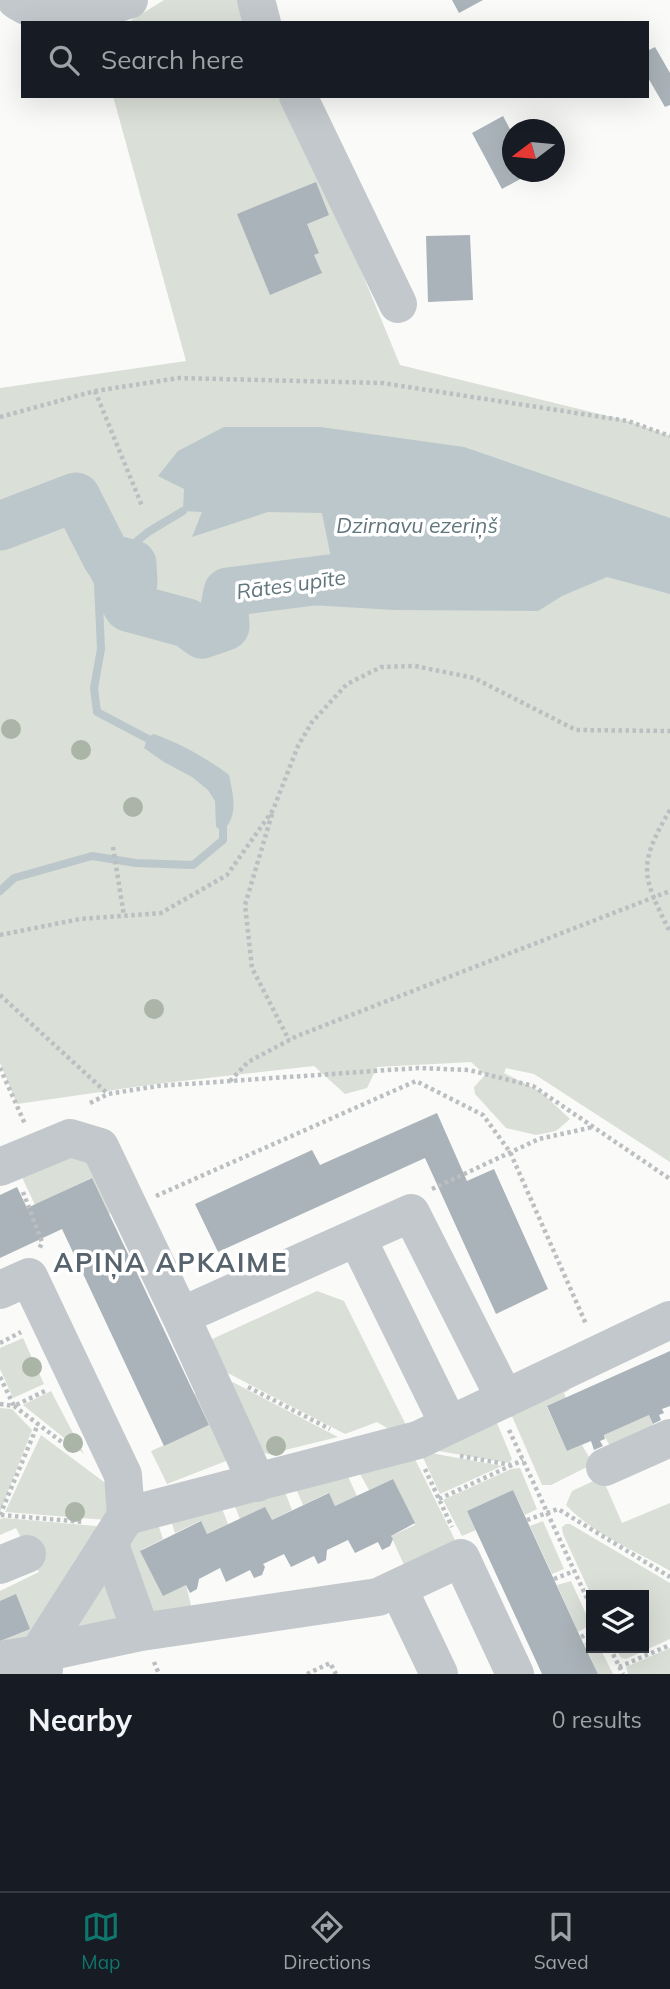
<!DOCTYPE html>
<meta charset="utf-8">
<style>
:root{--surface:#171b24;--page:#242831;--text:#f1f3f6;--muted:#9ea1a6;--line:#363941;--accent:#0f766e}
body{margin:0;font-family:Mulish,sans-serif;background:var(--page);color:var(--text)}
.controls{position:absolute;right:21px;bottom:21px;display:grid;overflow:hidden;border-radius:0px;box-shadow:0 7px 28px #0002}
.controls button{width:63px;height:63px;display:grid;place-items:center;padding:0;border:0;border-bottom:2px solid var(--line);background:var(--surface);color:var(--text);font:35px sans-serif}
.compass{position:absolute;left:502px;top:119px;width:63px;height:63px;border-radius:50%;background:var(--surface);box-shadow:0 7px 28px #0002;rotate:254deg}
.list{margin:0;padding:0;list-style:none}
h2{display:flex;justify-content:space-between;align-items:center;height:91px;margin:0;padding:0 28px;font-size:30px}
h2 small{font-size:23px;font-weight:400;color:var(--muted)}
.icon{flex:none;width:38px;height:38px;fill:none;stroke:currentColor;stroke-width:2;stroke-linecap:round;stroke-linejoin:round}
.map{position:relative;flex:none;width:670px;height:1674px;overflow:hidden}
.search{position:absolute;background:var(--surface);box-shadow:0 7px 28px #0002;left:21px;right:21px;top:21px;height:77px;display:flex;align-items:center;gap:18px;box-sizing:border-box;padding:0 24px;border-radius:0px;color:var(--muted);font-size:26px}
.sheet{height:217px;background:var(--surface)}
nav{display:flex;justify-content:space-around;align-items:center;box-sizing:border-box;height:98px;border-top:2px solid var(--line);background:var(--surface);font-size:19px;color:var(--muted)}
nav a{display:grid;justify-items:center;gap:4px}
nav .on{color:var(--accent)}
.map>svg:first-child{display:block}
.green{fill:#dadfd7}
.water{fill:#bbc7cb}
.lines{fill:none;stroke-linecap:round;stroke-linejoin:round}
.stream{stroke:#bbc7cb;stroke-width:8}
.river{stroke:#bbc7cb;stroke-width:49}
.building{fill:#aab3b9}
.path{stroke:#bbbfc2;stroke-width:4.5;stroke-dasharray:3.5 3.5;stroke-linecap:butt}
.minor{stroke:#c3c8cc;stroke-width:38}
.tree{fill:#aab4a7}
.labels{text-anchor:middle;stroke-width:7;stroke-linejoin:round;paint-order:stroke}
.water-label{font-size:21px;font-style:italic;fill:#60757c;stroke:#fff}
.district-label{font-size:26px;font-weight:bold;letter-spacing:2px;fill:#57646e;stroke:#fff}
</style>
<div class="map">
<svg width="670" height="1674" viewBox="0 0 670 1674">
<rect width="100%" height="100%" fill="#fafaf8"/>
<path class="green" d="M164,0H250L259,23H127Z
M113,96H289L400,365L628,421L670,436V1162L534,1074L506,1068L504,1073L541,1092L570,1119L556,1131L536,1135L506,1128L475,1094L474,1087L485,1075L471,1062L377,1067L367,1088L345,1094L314,1066L156,1084L17,1104L0,1063V388L186,361Z
M53,1150L102,1156L125,1208L109,1214L91,1178L35,1205L20,1173Z
M317,1291L344,1301L407,1427L397,1434L377,1422L345,1434L222,1370L208,1341Z
M23,1338L44,1384L13,1398L0,1369V1348Z
M221,1376L338,1437L269,1454L258,1452Z
M212,1385L244,1454L167,1484L151,1451L209,1425L194,1394Z
M569,1387V1390L564,1393L566,1398L547,1407L567,1451L582,1445L593,1464L551,1485H542L512,1416Z
M51,1391L84,1454L23,1405Z
M0,1408L12,1409L32,1430L0,1512Z
M649,1415L653,1424L652,1431L610,1446L604,1435Z
M497,1423L512,1459L509,1463L421,1448Z
M41,1435L108,1485L107,1520L5,1512Z
M411,1451L455,1540L404,1565L391,1536L415,1525L393,1479L369,1490L359,1472Z
M420,1451L502,1466L440,1494Z
M520,1468L537,1509L525,1515L513,1490L467,1511L476,1530L462,1536L443,1500L511,1469Z
M346,1472L357,1496L335,1506L328,1493L303,1505L297,1491Z
M602,1477L622,1523L670,1503V1571C636,1551 593,1534 566,1505L572,1491Z
M285,1492L292,1510L272,1520L240,1519L233,1502Z
M221,1506L228,1524L207,1534L200,1521L175,1533L170,1518Z
M5,1518L107,1527L43,1634L0,1644V1591L39,1572L16,1528L0,1535V1519Z
M543,1521L564,1569L552,1574L530,1526Z
M158,1524L163,1539L141,1550L163,1595L186,1585L191,1605L156,1629L121,1538Z
M566,1524H570L670,1583V1639L626,1659L621,1658L616,1648H644V1595H591L563,1534L562,1527Z
M101,1569L120,1617L73,1632Z
M571,1581L591,1625L578,1632L557,1585Z
M591,1640V1648H600L613,1674H598L584,1643Z
M670,1648V1674H628L626,1667Z"/>
<path class="water" d="M224,427H320L464,447L670,518V594L607,577L562,596L538,611L394,610L311,605L279,585L294,570L332,563L322,513L268,512L192,537L202,512L183,511L184,489L158,476L178,451Z
M153,734C174,740 212,761 229,775C233,795 239,815 223,831L216,827L215,801L208,790L192,777L164,762L144,748L147,739Z"/>
<g class="lines">
<path class="stream" d="M79,545L98,583L101,649L94,688L97,712L154,742
M132,564L131,546L148,532L183,511
M99,596L113,582L98,569V560L107,558
M99,602L128,607
M0,891L14,878L92,856L136,863L193,865L223,840V822"/>
<path class="river" d="M0,526L76,497L107,558L132,564L133,582L121,595L128,607L187,623L202,634L225,626L224,612L228,592L345,577"/>
</g>
<path class="building" d="M452,0H483L459,13Z
M655,47L670,73V105L665,107L647,76V51Z
M503,116L512,133V172H533L502,189L472,133Z
M316,182L329,215L307,224L319,253L314,255L322,273L270,295L237,214Z
M470,235L473,300L428,302L426,236Z
M437,1113L467,1181L494,1169L548,1289L496,1314L425,1158L218,1252L195,1204L312,1150L320,1165Z
M92,1178L209,1425L164,1446L62,1229L0,1258V1195L17,1187L27,1208Z
M670,1351V1406L662,1409L664,1413L659,1415L661,1420L653,1424L649,1415L604,1435L605,1439L600,1441L603,1446L594,1450L591,1441L567,1451L547,1406Z
M393,1479L415,1523L391,1536L393,1539L390,1546L382,1550L378,1542L355,1553L348,1540L327,1550L326,1560L318,1564L314,1556L291,1567L284,1554L263,1564L265,1567L262,1575L254,1578L250,1570L226,1582L220,1568L199,1579L197,1589L190,1593L186,1585L163,1596L140,1551L201,1521L207,1534L265,1507L272,1520L329,1493L335,1506Z
M513,1490L578,1632L598,1674H542L467,1511Z
M16,1594L30,1629L0,1641V1601Z"/>
<g class="lines">
<path class="path" d="M95,391L142,506
M0,417L95,391L179,378L382,383L628,421L670,436
M670,810C637,866 642,876 670,932
M272,814L245,905L252,968L289,1040
M113,847L124,916
M0,935L80,919L161,913L227,875L273,810L298,746L312,722L347,684L381,667L415,666L474,678L576,730L670,731
M0,995L108,1094
M0,1068L25,1124
M230,1081L248,1062L297,1036L670,891
M90,1103L108,1094L158,1086L418,1068L469,1070L533,1086L670,1179
M432,1189L539,1139L593,1127
M23,1192L42,1242L39,1250
M156,1196L416,1081L483,1115L510,1152L586,1324
M0,1343L21,1332
M0,1377L14,1406L47,1390
M248,1387L330,1429
M0,1404L14,1406L75,1452
M509,1430L591,1607
M460,1456L511,1465
M425,1469L452,1527
M439,1499L523,1460
M0,1515L38,1424
M1,1515L84,1522
M527,1520L558,1509L670,1577
M554,1579L574,1571
M581,1637L591,1632
M610,1648L623,1674
M154,1662L159,1674
M619,1667L670,1645
M307,1674L330,1663L336,1674"/>
<path class="minor" d="M16,0C50,24 92,10 129,0
M256,0L262,23
M298,96L398,304
M0,1167L70,1138L100,1147L183,1321L257,1483
M357,1238L449,1425
M0,1290L29,1277L123,1475L126,1516
M181,1316L411,1213L505,1399
M605,1467L670,1438
M0,1565L27,1554
M398,1588L439,1674
M141,1632L378,1597L461,1558L515,1674
M0,1660L38,1654L126,1516L418,1440L670,1320
M44,1669L38,1654L141,1632L109,1542"/>
</g>
<g class="tree">
<circle cx="11" cy="729" r="10"/>
<circle cx="81" cy="750" r="10"/>
<circle cx="133" cy="807" r="10"/>
<circle cx="154" cy="1009" r="10"/>
<circle cx="32" cy="1367" r="10"/>
<circle cx="73" cy="1443" r="10"/>
<circle cx="276" cy="1446" r="10"/>
<circle cx="75" cy="1512" r="10"/>
</g>
<g class="labels">
<g class="water-label">
<text x="417" y="533">Dzirnavu ezeriņš</text>
<text transform="translate(291 585) rotate(-8)" y="7">Rātes upīte</text>
</g>
<g class="district-label">
<text x="171" y="1272">APIŅA APKAIME</text>
</g>
</g>
</svg>
<div class="controls">
<button><svg class="icon" aria-label="layers" viewBox="0 0 24 24"><path d="M12 4l9 5-9 5-9-5zM3 14l9 5 9-5"/></svg></button>
</div>
<svg class="compass" viewBox="-18 -18 36 36"><path d="M0-13l5 13h-10z" fill="#e53935"/><path d="M0 13l5-13h-10z" fill="#9ea1a6"/></svg>
<div class="search"><svg class="icon" aria-label="search" viewBox="0 0 24 24"><circle cx="10" cy="10" r="6"/><path d="M15 15l6 6"/></svg>Search here</div>
</div>
<section class="sheet">
<h2>Nearby<small>0 results</small></h2>
<ul class="list">
</ul>
</section>
<nav>
<a class="on"><svg class="icon" aria-label="map" viewBox="0 0 24 24"><path d="M3 6l6-2 6 2 6-2v14l-6 2-6-2-6 2zM9 4v14M15 6v14"/></svg>Map</a>
<a><svg class="icon" aria-label="directions" viewBox="0 0 24 24"><path d="M12 3l9 9-9 9-9-9zM9 14v-3h6M13 9l2 2-2 2"/></svg>Directions</a>
<a><svg class="icon" aria-label="saved" viewBox="0 0 24 24"><path d="M7 4h10v16l-5-4-5 4z"/></svg>Saved</a>
</nav>
